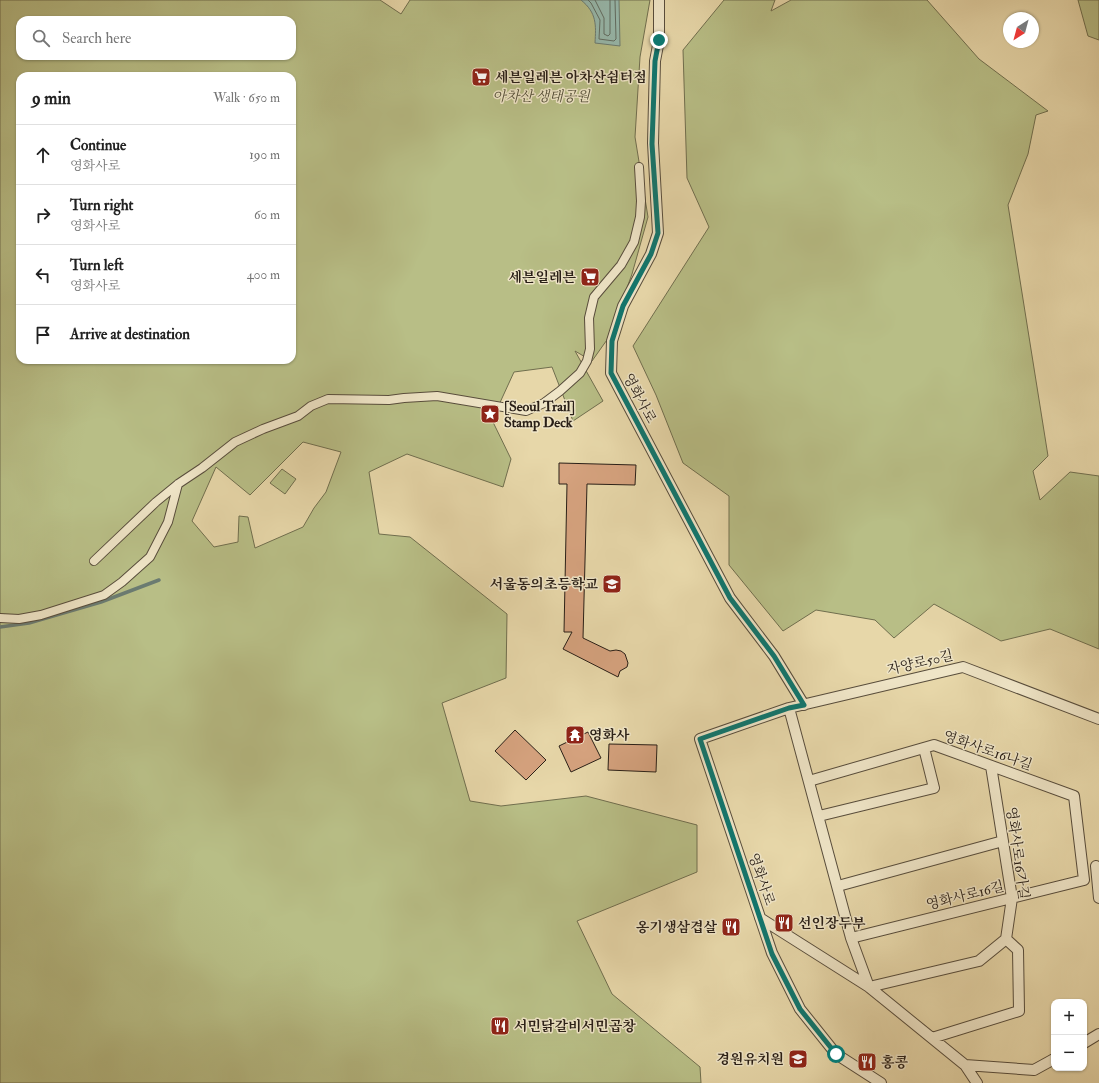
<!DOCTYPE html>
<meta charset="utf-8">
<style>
:root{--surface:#fff;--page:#f6f6f6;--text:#222;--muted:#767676;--line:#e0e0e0}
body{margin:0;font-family:"IM FELL Double Pica","Noto Serif KR",serif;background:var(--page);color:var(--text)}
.controls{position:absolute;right:12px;bottom:12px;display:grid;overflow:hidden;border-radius:8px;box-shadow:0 1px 3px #0004}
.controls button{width:36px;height:36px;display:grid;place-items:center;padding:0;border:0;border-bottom:1px solid var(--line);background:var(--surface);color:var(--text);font:20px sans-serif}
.compass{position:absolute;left:1003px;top:12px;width:36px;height:36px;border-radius:50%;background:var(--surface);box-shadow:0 1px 3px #0004;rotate:216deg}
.stop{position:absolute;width:12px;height:12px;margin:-9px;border:3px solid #0f766e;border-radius:50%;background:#fff}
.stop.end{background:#0f766e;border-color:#fff;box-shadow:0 1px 4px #0008}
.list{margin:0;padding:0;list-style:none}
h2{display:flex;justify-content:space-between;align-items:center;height:52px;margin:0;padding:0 16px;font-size:17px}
h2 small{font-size:13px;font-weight:400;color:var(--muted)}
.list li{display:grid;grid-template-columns:26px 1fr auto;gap:12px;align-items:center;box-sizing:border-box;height:60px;padding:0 16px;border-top:1px solid var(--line)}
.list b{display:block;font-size:15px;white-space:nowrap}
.list p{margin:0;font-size:13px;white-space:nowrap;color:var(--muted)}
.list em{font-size:13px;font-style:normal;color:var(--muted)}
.icon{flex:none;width:22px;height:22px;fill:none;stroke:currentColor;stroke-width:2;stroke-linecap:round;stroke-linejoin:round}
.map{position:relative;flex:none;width:1099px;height:1083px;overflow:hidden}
.search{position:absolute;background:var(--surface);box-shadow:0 1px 3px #0004;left:16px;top:16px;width:280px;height:44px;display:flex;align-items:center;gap:10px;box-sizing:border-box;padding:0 14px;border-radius:12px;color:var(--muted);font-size:15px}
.panel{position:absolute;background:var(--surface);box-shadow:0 1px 3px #0004;left:16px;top:72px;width:280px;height:292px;border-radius:12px}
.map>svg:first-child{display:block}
.green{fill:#b8be86;stroke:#706e4e;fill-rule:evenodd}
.water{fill:#97b9ad;stroke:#6b7b71}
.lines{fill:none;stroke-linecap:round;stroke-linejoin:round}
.shore{stroke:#606c62;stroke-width:1}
.stream{stroke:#6b7b71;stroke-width:3.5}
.building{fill:#d5a27e;stroke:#291f17}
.pedestrian-casing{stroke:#584d3c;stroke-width:10}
.minor-casing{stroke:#584d3c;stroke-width:12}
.pedestrian{stroke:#efe5c7;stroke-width:8}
.minor{stroke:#efe5c7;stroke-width:10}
.route{stroke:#0f766e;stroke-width:5}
.labels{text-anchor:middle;stroke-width:3;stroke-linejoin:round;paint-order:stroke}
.poi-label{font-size:14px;font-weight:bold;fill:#291f17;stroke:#efe5c7;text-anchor:start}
.park-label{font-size:14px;font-style:italic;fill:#544f38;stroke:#efe5c7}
.street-label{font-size:14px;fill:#291f17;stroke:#efe5c7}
</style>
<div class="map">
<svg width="1099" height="1083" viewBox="0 0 1099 1083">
<rect width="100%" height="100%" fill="#e7d7a9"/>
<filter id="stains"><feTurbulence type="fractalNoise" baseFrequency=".005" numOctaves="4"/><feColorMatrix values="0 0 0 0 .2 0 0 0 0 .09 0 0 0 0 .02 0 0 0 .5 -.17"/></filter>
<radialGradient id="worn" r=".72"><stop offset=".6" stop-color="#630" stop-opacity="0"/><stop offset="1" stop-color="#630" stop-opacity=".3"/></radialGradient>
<path class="green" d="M0,0H380L401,14L410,0H650L640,57L635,137L648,217L632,274L609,337L592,361L575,351L603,401L573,421L552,367L514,372L492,420L511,459L503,487L407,454L369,472L379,534L410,537L507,614L506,678L442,703L470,801L501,806L586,796L697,825V872L577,921L612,994L700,1067L701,1083H0ZM20,20H292V56H20ZM20,76H292V360H20ZM303,442L341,452L326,492L314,508L303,527L255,548L248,517L239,516L238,542L214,547L192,521L216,467L250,495Z
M724,0H775L771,11L791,0H927L979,59L1048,111L1036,115L1028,154L1008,205L1048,456L1033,471L1040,500L1070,472L1099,476V649L1050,629L1001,641L934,604L894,638L875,620L816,610L783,631L729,565V496L683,463L656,395L633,346L709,227L687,178L683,50Z
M1078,0H1099V40L1088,36Z
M282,469L296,479L285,494L270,483Z"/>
<path class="water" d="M581,0H619L620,46L595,43C596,25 597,13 581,0Z"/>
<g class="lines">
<path class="shore" d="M588,0L591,3L600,20L599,39L614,41L616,39L615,0
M595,0L604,18V34L608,36L610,34V0"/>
<path class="stream" d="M0,627L29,623L101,602L159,580"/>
</g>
<path class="building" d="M559,463L636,465L635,485L587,484L583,638L610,651L616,650L621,651L625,654L628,663L627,667L620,671L618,677L563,649L572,632H564L567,484H559Z
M515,730L546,760L526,780L495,751Z
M588,732L601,758L571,772L559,746Z
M609,744L657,745L656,772L608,770Z"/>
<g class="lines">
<g class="pedestrian-casing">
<path id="pedestrian" d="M94,561L156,502L178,484L202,468L235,442L263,429L298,416L311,406L328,399L389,400L404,398L437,396L526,411L544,403L560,391L580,373L587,361L590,349L589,318L594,297L621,265L634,242L640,217L641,201L639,167
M0,618L19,619L41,615L104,595L122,582L150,557L168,522L178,484"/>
</g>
<g class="minor-casing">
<path id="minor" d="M659,0V40L655,61L653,143L658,233L651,254L623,306L612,341L611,373L730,598L774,656L804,705
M789,708L851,938L869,987L979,961L1006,939L1012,898L991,766
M809,781L934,745L1074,796L1084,880
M819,816L934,788L924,748
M1096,866L1099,898
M838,886L1003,841
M760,918L869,987L965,1065L977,1083
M851,938L1084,880
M932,1038L1019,1011L1018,950L1006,939
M1084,1043L1099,1034
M965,1065L1034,1070L1054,1059
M881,1083L836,1054L800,1009L772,953L700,739L789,708L963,667L1099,719"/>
</g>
<use href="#pedestrian" class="pedestrian"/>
<use href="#minor" class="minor"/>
</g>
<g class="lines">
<path class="route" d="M659,40L655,61L652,144L658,233L651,254L623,306L612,341L611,373L730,598L774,656L804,705L789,708L700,739L772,954L800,1009L836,1054"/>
</g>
<defs>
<g id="supermarket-square" transform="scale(1)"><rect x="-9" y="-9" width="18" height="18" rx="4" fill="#8f2418" stroke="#efe5c7"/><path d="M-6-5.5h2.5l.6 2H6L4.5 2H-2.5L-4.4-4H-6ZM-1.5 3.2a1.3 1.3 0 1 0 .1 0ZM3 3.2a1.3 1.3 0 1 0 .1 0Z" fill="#fff"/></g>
<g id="sight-square" transform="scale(1)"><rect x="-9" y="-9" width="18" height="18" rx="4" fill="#8f2418" stroke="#efe5c7"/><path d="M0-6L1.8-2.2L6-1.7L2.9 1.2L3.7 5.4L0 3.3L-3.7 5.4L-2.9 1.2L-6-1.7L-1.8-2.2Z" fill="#fff"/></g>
<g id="school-square" transform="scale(1)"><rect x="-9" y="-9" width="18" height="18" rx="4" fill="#8f2418" stroke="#efe5c7"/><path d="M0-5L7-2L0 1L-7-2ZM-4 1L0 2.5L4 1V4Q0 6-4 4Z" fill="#fff"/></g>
<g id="temple-square" transform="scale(1)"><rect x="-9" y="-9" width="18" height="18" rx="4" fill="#8f2418" stroke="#efe5c7"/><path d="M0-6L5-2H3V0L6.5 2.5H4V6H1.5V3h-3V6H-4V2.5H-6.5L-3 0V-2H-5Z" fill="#fff"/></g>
<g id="restaurant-square" transform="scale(1)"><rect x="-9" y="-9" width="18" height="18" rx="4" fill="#8f2418" stroke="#efe5c7"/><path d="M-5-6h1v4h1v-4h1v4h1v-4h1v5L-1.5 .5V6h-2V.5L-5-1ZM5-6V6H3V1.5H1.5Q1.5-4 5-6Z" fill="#fff"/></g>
</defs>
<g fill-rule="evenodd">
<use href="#supermarket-square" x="481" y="77"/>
<use href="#supermarket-square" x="590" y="277"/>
<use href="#sight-square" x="490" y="414"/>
<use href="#school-square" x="612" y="584"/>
<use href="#temple-square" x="575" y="735"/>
<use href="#restaurant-square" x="784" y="923"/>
<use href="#restaurant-square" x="731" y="927"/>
<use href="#restaurant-square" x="500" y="1026"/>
<use href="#school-square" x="798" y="1059"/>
<use href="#restaurant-square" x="867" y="1062"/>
</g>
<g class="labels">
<g class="poi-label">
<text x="495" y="82">세븐일레븐 아차산쉼터점</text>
<text x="576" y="282" text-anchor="end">세븐일레븐</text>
<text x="504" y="411">[Seoul Trail]<tspan x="504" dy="16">Stamp Deck</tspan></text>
<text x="598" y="589" text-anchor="end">서울동의초등학교</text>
<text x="589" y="740">영화사</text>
<text x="798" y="928">선인장두부</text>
<text x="717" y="932" text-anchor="end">옹기생삼겹살</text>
<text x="514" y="1031">서민닭갈비서민곱창</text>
<text x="784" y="1064" text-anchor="end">경원유치원</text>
<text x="881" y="1067">홍콩</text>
</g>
<g class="park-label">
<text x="541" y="101">아차산 생태공원</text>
</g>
<g class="street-label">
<text transform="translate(640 398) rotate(62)" y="5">영화사로</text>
<text transform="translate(920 662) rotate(-13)" y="5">자양로50길</text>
<text transform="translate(988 750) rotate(19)" y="5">영화사로16나길</text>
<text transform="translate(1018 853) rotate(82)" y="5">영화사로16가길</text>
<text transform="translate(762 879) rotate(71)" y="5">영화사로</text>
<text transform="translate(965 895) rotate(-14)" y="5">영화사로16길</text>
</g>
</g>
<rect width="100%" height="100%" filter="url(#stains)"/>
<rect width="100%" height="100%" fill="url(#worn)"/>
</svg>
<div class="controls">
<button>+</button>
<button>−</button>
</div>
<svg class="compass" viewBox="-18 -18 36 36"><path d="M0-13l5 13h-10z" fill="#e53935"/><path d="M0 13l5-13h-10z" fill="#767676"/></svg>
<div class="stop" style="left:836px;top:1054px"></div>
<div class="stop end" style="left:659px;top:40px"></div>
<div class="search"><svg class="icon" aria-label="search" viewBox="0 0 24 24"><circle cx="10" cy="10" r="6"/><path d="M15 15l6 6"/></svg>Search here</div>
<section class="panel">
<h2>9 min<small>Walk · 650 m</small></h2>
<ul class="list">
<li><svg class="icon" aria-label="ahead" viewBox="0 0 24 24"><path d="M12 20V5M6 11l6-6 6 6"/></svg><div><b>Continue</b><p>영화사로</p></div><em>190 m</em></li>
<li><svg class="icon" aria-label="right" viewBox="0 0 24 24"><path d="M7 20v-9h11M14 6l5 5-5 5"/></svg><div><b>Turn right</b><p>영화사로</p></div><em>60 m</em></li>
<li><svg class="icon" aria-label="left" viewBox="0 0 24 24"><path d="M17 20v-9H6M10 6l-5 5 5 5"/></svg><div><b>Turn left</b><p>영화사로</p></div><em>400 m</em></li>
<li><svg class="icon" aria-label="arrive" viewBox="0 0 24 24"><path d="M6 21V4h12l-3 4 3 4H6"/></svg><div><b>Arrive at destination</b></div></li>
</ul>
</section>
</div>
